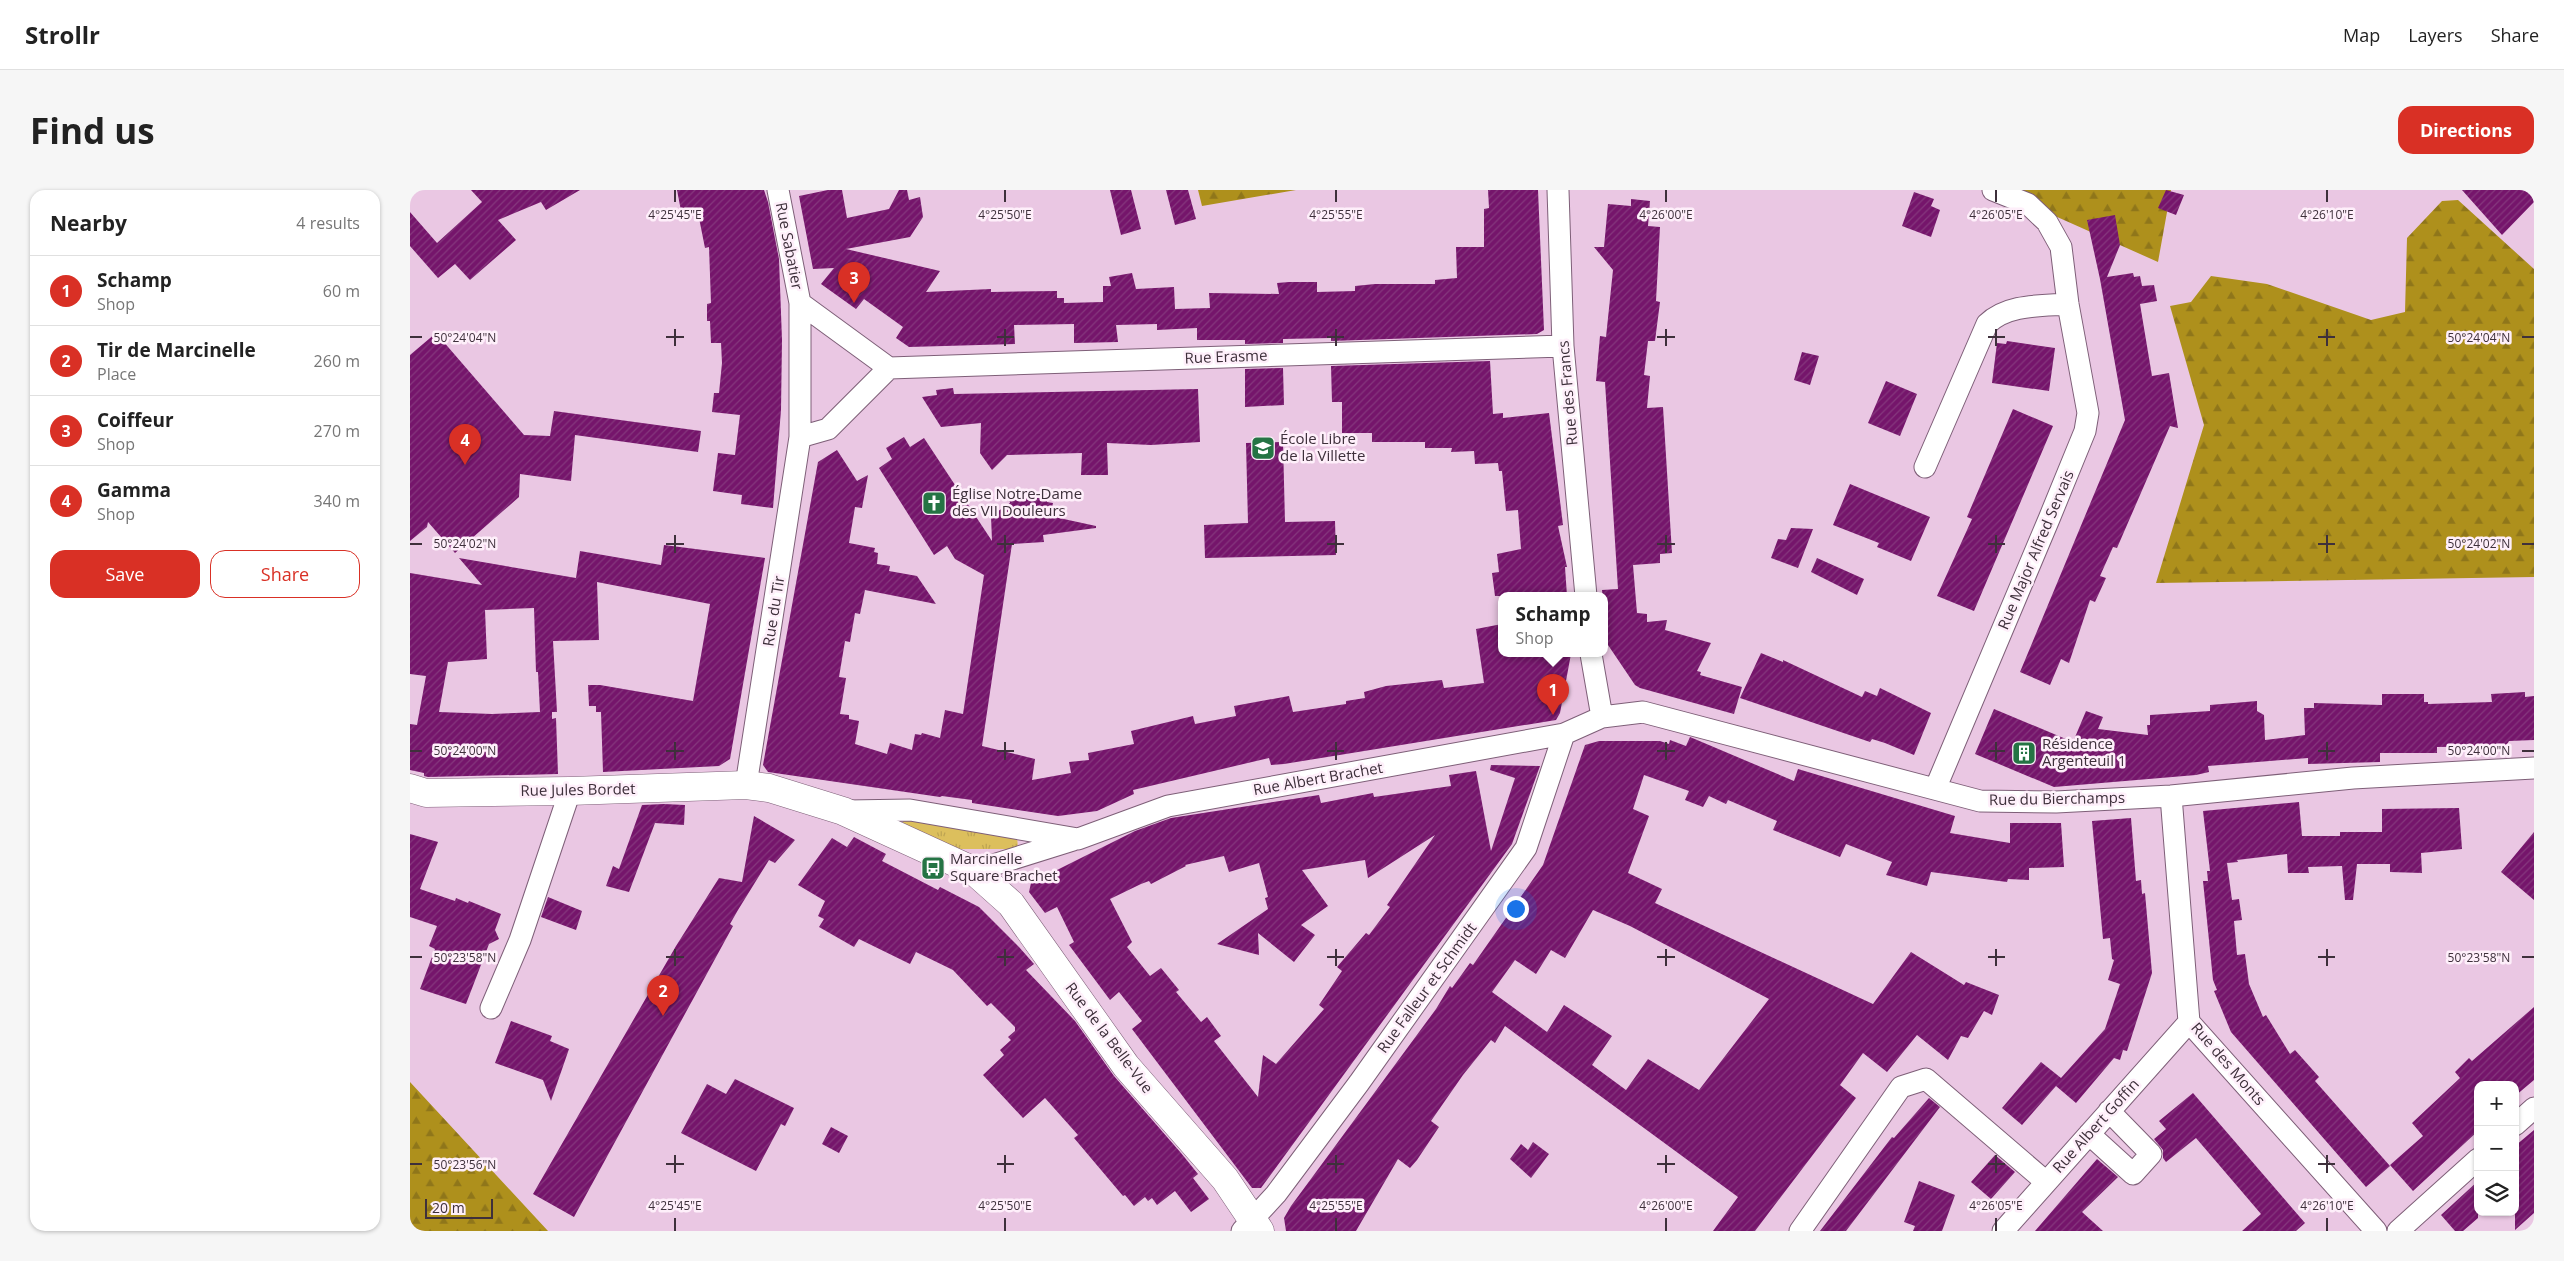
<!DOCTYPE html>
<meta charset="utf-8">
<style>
:root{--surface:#fff;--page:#f6f6f6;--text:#222;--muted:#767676;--line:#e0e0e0;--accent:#d93025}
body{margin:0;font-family:"Open Sans",sans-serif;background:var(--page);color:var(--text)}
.controls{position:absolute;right:15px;bottom:15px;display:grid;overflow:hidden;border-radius:10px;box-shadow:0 1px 4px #0004}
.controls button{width:45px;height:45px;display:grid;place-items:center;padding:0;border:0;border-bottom:1px solid var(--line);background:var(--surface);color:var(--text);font:25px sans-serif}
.scale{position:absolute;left:15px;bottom:12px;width:68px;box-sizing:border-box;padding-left:5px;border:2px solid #3e303b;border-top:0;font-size:14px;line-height:18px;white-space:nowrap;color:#3e303b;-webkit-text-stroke:4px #feeffa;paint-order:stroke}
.you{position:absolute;left:1105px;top:718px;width:18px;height:18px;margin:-12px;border:4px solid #fff;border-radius:50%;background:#1a73e8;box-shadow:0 0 0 8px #1a73e833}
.badge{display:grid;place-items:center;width:32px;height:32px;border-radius:50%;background:var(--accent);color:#fff;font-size:16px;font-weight:700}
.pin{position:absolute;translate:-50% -41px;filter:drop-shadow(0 1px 2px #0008)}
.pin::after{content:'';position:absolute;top:26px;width:18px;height:15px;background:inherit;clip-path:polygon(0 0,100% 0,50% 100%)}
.popup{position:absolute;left:1088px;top:402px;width:110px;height:65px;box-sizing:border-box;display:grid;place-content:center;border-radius:10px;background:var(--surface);filter:drop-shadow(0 1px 4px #0005);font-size:16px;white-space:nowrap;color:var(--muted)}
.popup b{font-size:19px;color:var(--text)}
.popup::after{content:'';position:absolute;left:50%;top:100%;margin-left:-10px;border:10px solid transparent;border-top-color:var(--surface)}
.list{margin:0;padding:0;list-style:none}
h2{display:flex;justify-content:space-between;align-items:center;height:65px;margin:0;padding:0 20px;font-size:21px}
h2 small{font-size:16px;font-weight:400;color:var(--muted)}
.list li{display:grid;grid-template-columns:32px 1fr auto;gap:15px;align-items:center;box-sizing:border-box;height:70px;padding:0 20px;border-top:1px solid var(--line)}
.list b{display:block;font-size:19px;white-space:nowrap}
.list p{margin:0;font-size:16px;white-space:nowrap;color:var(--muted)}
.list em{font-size:16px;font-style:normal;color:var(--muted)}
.actions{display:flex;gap:10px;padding:15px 20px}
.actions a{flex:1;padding:11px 0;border:1px solid var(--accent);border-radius:15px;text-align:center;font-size:18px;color:var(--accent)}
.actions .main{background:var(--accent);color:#fff}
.icon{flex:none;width:28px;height:28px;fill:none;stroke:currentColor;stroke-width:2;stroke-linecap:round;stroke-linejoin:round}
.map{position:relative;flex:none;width:2124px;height:1041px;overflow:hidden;border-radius:15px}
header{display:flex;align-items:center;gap:30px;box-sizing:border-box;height:70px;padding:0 25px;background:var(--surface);border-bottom:1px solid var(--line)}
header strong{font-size:24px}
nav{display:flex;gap:28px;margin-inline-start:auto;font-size:18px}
.intro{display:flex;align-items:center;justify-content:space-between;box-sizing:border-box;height:120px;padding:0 30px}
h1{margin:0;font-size:35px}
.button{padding:12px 22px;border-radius:15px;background:var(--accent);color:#fff;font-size:18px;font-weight:700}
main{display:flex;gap:30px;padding:0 30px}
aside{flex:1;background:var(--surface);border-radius:15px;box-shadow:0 1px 4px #0004}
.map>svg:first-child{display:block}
.grass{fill:url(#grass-tufts)}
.forest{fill:url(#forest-firs)}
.building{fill:url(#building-hatch);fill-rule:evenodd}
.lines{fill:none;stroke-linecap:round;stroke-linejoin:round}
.street-casing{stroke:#7e5f78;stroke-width:23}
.secondary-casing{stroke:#7e5f78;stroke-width:29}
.street{stroke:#fff;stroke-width:21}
.secondary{stroke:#fff;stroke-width:28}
.ticks{fill:none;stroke:#3e303b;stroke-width:2}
.labels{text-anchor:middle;stroke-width:5;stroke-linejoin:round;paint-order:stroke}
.street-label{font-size:15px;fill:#3e303b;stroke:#feeffa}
.poi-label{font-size:15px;fill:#3e303b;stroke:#feeffa;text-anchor:start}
.ticks-label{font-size:12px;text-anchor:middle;fill:#3e303b;stroke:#feeffa;stroke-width:5;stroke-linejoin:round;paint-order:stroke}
</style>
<header>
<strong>Strollr</strong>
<nav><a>Map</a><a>Layers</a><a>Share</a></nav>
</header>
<div class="intro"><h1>Find us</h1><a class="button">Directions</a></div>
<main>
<aside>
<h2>Nearby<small>4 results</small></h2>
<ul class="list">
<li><span class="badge">1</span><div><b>Schamp</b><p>Shop</p></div><em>60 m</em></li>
<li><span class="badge">2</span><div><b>Tir de Marcinelle</b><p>Place</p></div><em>260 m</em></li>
<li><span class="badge">3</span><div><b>Coiffeur</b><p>Shop</p></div><em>270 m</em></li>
<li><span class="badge">4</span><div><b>Gamma</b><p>Shop</p></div><em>340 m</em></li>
</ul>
<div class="actions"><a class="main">Save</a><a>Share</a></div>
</aside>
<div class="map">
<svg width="2124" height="1041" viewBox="0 0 2124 1041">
<defs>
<pattern id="grass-tufts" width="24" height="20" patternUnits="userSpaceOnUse" patternTransform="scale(1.25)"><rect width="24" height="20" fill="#dcbf5d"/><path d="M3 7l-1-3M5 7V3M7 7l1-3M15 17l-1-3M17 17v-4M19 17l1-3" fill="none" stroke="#bea452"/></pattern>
<pattern id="forest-firs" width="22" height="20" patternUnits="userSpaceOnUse" patternTransform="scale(1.25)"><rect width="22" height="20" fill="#ae901c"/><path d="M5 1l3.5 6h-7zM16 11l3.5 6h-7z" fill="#8f761a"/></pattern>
<pattern id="building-hatch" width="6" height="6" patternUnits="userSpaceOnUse" patternTransform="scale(1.25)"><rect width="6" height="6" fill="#75156b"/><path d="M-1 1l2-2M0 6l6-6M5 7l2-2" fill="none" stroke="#85377d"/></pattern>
</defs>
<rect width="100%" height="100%" fill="#eac7e3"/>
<path class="grass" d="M493,630L607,646L608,659H547L493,636Z"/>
<path class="forest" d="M788,0H886L792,16Z
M1597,0H1761L1748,72L1618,14Z
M2048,10L2124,79V387L1746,393L1794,235L1760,116L1781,112L1801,86L1857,94L1961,130L1995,122L1997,48L2032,11Z
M0,892L138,1041H0Z"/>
<path class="building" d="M61,0H170L136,20L131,12L88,30L106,50L60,90L45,74L28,88L0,56V22L27,53L72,12Z
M267,0H354L358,12L369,69L372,150L371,220L363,318L331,314L332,305L303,301L308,263L325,265L330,225L302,222L304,203H309L312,173L311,153H301L300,131H297V114L301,113L299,57L295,58L288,23L272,26Z
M418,0H432L437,28L479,19L489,0H497L499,10L510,7L513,27L500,47L436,59L530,81L516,102L581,99V102L647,101V108H654V113L693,112V96H701L699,87L722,83L726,99L764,97L765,119L800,118L799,103L869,104L867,93L879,92H907V102L945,101V96L965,94H1025V90L1047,88L1046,57H1074V19L1079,18L1078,0H1128L1134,140L1127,144L921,151V148L873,149V153L835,154V150H787V138L747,140V134L706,135L708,152L664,153V134L604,135L605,154L499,157L486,148L493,137L454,109L446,119L411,94L424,78L403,79L389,6Z
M700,0H721L731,39L711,45Z
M756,0H778L786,29L765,35Z
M1756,0L1774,5L1766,25L1748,18Z
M2052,0H2117L2124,7V12L2092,45Z
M1504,2L1524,9L1521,16L1530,20L1521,47L1492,36Z
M1221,9L1240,11L1238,36L1250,37L1246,111L1250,112L1245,151H1238L1234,185L1240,186L1237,218L1253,217L1262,363L1250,364V373L1223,375L1227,423L1237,424V432L1257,430L1255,440L1301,453L1287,481L1291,482L1290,485L1332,497L1324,524L1230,498L1225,495L1198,455L1192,400L1208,399L1195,192L1186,191L1190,146L1196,147L1203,80L1184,57H1194L1198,14L1221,16Z
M1705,25L1710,55L1697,87L1723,83L1724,87L1730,86L1732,96L1744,95L1747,111L1730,114L1742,186L1759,183L1768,238L1760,236L1707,358L1703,357L1690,386L1696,388L1685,412L1680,410L1659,473L1651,469L1640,495L1610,482L1715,230L1690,89L1677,30Z
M26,143L114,245L140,246L144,221L291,241L288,262L165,245L161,291L110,284L109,307L45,363L18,332L17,337L0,351V165Z
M1597,151L1645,158L1639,201L1582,193L1587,153L1596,154Z
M1392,162L1409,166L1400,195L1384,190Z
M1080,171L1083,224L1093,223V228L1139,223L1153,335L1148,336L1157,377H1155L1157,406H1085L1082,383L1089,382L1087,364L1111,359L1108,320L1096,321L1092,281H1089L1088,273L1065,274L1064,261L1041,262L1042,258H1015V252H962V243H932V212H922L921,176Z
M873,178L874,215L835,217V179Z
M1476,191L1507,204L1490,246L1458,233Z
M543,198L544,204L788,199L790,252L741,255L697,253L698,285H671L672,263L597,265L582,280L570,263L571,233L531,237L512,207L527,205L526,200Z
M1603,219L1643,236L1564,421L1527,406L1562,329L1557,327Z
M494,247L500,257L514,248L582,351L581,326L600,313L599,308H637V312L643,313L640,326L686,336V338L633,345L634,352L602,354L572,556L625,569L622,590L661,583L659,572L679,570L678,563L724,554L721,541L783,526L785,534L826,526L824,516L879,506L883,522L936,514V511L955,508L954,502L976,496L1032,490L1034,498L1074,493L1066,439L1092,434V464H1161L1150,523L1146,530L874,574L861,575L859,568L723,600L724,604L687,621L648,626L562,613V610L532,606L530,607L358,582L353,575L408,272L427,260L447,291L458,285L452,318L445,317L439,353L465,358L464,362L468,363L467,374L480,376L479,381L507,386L526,414L455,400L450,424L445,423L440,452L435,451L429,487L436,488L430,524L439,525V529L449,531L445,554L477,564L480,553L502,560L505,544L511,545L512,543L530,548L535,520L553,524L574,385L545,369L537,356L524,365L469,278L482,269L476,258Z
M873,252L875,332L925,331L926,365L795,368L794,335L838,333L836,253Z
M1440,294L1520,327L1501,371L1467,357L1469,353L1423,335Z
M1381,338L1403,339L1388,378L1361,368L1368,349L1376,350Z
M254,355L355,368L320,569L309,576L193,582L191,522H186V516H179L178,495H190L283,511L300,414L187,392L189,450L143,451L147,522H142V529L146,528L148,584L18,587L14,586V583L0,580V534L7,535L16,486L0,484V383L72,395L49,368L166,388L170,361L251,375ZM124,418L126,482H128L130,522L82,524L29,522L38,472L77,469L75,420Z
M1407,368L1454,389L1447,405L1401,382Z
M1351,463L1373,472V470L1452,507L1455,501L1467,506L1470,498L1521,523L1504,565L1475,553L1462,549L1460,552L1330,508Z
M2115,502V507L2124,506V550L2099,551L2096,556L2027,557V563H1970V572L1898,574V568L1798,576L1799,582L1786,585L1644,597L1565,564L1584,519L1663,552L1676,521L1693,527L1688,539L1738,545L1737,535H1740V525L1800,521V515L1847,511V521L1854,525L1855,550L1895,545L1894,518H1904V513L1972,515V504H2014V512H2018V514L2082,512L2081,504Z
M1280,547L1384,591L1388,579L1545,626L1540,643L1600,653V633H1651L1654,677L1619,678V690L1598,689L1597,692L1521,682L1517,696L1476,685L1482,672L1436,654L1430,667L1363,640L1367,631L1318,610L1316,614L1299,606L1293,617L1275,610L1279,601L1234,585L1223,619L1239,626L1218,683L1252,699L1245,713L1463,814L1501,762L1554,795L1556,792L1589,805L1582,825L1574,821L1558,848L1551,846L1538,870L1507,845L1477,882L1453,863L1430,895L1446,908L1345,1041H1303L1328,1007L1095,836L1085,853L1081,850L1053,885L1021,931L1029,937L1007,970L1000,978L988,969L946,1041H876L874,1028L881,1016L1026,819L1040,796L1042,798L1060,773L1063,775L1133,675L1175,555L1189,551H1250L1259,554L1260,550L1276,556ZM1183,720L1220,736L1359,809L1289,900L1238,869L1216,900L1182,875L1202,846L1154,815L1137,842L1082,802L1105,770L1126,784L1141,760L1155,768Z
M1081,575L1130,576L1102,654L851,998H842L722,839L732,831L709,802L700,810L659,755L664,752L647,717L635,723L619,702L621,693L725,641L761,628L909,605L911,613L963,603L964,607L1041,596L1039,585L1066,581L1081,661L1105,588L1080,580ZM1025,645L977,715L980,717L959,745L956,743L927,777L932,781L909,815L914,819L866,874L853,865L848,907L804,851L811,846L797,827L791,832L766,802L769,800L751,778L740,786L717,757L722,752L700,709L731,694L739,691L741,694L776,676L775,675L814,666L819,682L849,673L858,707L855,708L858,719L807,754L849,765L848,743L884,772L905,745L891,735L918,716L892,680L955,670L958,688Z
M1889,612L1892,646H1930V642H1972V619L2049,618L2052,659L2011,663L2012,683L1980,682V674H1947L1943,710H1935L1932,676L1898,677L1899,683H1878L1877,664L1827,670L1828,672L1817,673L1822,710L1829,709L1832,730L1824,731L1827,765L1835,764L1839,794L1853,827L1856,825L1880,864L1885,860L1909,887L1905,891L1980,976L1956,997L1821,842L1804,801L1807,800L1803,790L1793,691H1798L1797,681H1800L1793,621Z
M254,614L275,615L274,635L245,633L219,702L196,696L203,676L209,679L232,615Z
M344,626L385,650L365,673L359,670L328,720L320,734L323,736L164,1027L123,1004L266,756L309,688L332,692Z
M1721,628L1726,691L1731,690L1732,704L1735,703L1742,783L1717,861L1713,860L1710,870L1704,868L1666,913L1646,896L1612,935L1592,918L1631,872L1651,888L1695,839L1710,794L1698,790L1704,770L1702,769L1700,748L1693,749L1682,631Z
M2124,642V710L2091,682Z
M0,644L28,652L10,699L45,711L46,708L58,713L59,711L91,724L85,740L89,749L79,754L56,814L10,799L25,759L19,756L27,736L0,727Z
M444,647L476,664L472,671L528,700L530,697L569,717L609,757L624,774L616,780L665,831L704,886L771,963L788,984L783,988L799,1009L781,1022L765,1001L747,1015L742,1008L738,1011L735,1007L724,1016L715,1005L713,1006L664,948L668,945L635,908L613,928L573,885L594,865L590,860L601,850L598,847L605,841V837L581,813L577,816L543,780L506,762L500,774L449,749L444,757L409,737L414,729L408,726L415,711L388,695L422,648L437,657Z
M138,707L172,721L166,740L131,727Z
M2124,817V890L2105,906V895H2068V941L2003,1001L1980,975L2013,946L2002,933L2050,888L2045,882L2059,868L2062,871Z
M101,831L142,846L140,851L159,859L141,911L133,890L85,873Z
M325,889L384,918L375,936L371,934L346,981L271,943L297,894L316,904Z
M1783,903L1895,1033L1886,1041H1832L1851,1024L1786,948L1756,972L1753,968V960L1744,949L1756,939L1749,931Z
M1519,908L1530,917L1436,1041H1410L1482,947L1484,948Z
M421,937L438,946L429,963L412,954Z
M2124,940V1023L2105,1040V956Z
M1123,952L1139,964L1121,988L1100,969L1111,954L1118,960Z
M1585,965L1605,982L1581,1009L1561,992Z
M1687,969L1708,987L1672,1022L1693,1041H1625Z
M1509,991L1545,1005L1532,1041H1503L1505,1036L1494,1032Z
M2068,991V1028L2053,1041H2045L2031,1025Z"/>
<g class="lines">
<g class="street-casing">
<path id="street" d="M368,0L390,113V247L418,239L479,178L390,113
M1148,0L1153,156L1176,406
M479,178L1153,156
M1515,277L1577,134C1597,114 1631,116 1658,114
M1181,464L1192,527
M336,595L390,247
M1526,597L1639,329L1675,241L1678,223L1658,114L1651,57L1637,32L1618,14L1583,0
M1761,606L1779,832L1966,1041
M438,621L500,620L668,649L758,616L1154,544L1192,527L1233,522L1570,611L1646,612L1761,606L1943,588L2124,578
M564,681L663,650
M81,818L110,750L160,601
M2105,935L2124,918
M1679,944L1723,984L1741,964L1699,921
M832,1041L866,1004L949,893L1116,658L1154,544
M1390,1041L1491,897L1516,889L1636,992
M1593,1041L1779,832
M1988,1041L2068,969"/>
</g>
<g class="secondary-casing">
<path id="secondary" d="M0,598L16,603L160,601L336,595L359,598L433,621L564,681L601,714L716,876L815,989L850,1041"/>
</g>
<use href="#street" class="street"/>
<use href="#secondary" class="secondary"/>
</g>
<path class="ticks" d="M265,0V12M595,0V12M926,0V12M1256,0V12M1586,0V12M1917,0V12M265,139V156M595,139V156M926,139V156M1256,139V156M1586,139V156M1917,139V156M0,147H12M256,147H274M587,147H604M917,147H934M1247,147H1265M1578,147H1595M1908,147H1925M2112,147H2124M265,345V363M595,345V363M926,345V363M1256,345V363M1586,345V363M1917,345V363M0,354H12M256,354H274M587,354H604M917,354H934M1247,354H1265M1578,354H1595M1908,354H1925M2112,354H2124M265,552V570M595,552V570M926,552V570M1256,552V570M1586,552V570M1917,552V570M0,561H12M256,561H274M587,561H604M917,561H934M1247,561H1265M1578,561H1595M1908,561H1925M2112,561H2124M265,759V776M595,759V776M926,759V776M1256,759V776M1586,759V776M1917,759V776M0,767H12M256,767H274M587,767H604M917,767H934M1247,767H1265M1578,767H1595M1908,767H1925M2112,767H2124M265,965V983M595,965V983M926,965V983M1256,965V983M1586,965V983M1917,965V983M0,974H12M256,974H274M587,974H604M917,974H934M1247,974H1265M1578,974H1595M1908,974H1925M265,1028V1041M595,1028V1041M926,1028V1041M1256,1028V1041M1586,1028V1041M1917,1028V1041"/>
<defs>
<g id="school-square" transform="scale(1.25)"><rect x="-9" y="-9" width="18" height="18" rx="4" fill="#257444" stroke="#feeffa"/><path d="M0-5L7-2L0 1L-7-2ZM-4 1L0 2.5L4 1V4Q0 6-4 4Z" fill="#fff"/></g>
<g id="church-square" transform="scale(1.25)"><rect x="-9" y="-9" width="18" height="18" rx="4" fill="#257444" stroke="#feeffa"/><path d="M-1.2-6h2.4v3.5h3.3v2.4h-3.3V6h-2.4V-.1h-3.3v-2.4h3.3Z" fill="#fff"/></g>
<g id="building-square" transform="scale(1.25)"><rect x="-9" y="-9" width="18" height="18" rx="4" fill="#257444" stroke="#feeffa"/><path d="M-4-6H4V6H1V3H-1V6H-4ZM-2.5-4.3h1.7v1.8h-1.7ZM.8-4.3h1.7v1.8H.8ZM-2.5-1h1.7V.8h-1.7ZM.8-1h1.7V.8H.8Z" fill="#fff"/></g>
<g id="bus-square" transform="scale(1.25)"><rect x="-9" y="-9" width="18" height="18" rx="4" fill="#257444" stroke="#feeffa"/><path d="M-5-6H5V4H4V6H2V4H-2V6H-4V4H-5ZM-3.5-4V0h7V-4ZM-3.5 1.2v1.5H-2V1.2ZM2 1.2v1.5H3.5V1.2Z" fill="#fff"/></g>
</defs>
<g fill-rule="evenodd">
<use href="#school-square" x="853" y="258"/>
<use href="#church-square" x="524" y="313"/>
<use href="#building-square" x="1614" y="563"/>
<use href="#bus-square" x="523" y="678"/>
</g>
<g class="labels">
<g class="street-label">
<text transform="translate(379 56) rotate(79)" y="5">Rue Sabatier</text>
<text transform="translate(816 167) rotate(-2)" y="5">Rue Erasme</text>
<text transform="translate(1158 203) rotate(-95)" y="5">Rue des Francs</text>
<text transform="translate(1626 360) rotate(-67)" y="5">Rue Major Alfred Servais</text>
<text transform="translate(364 421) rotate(-81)" y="5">Rue du Tir</text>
<text transform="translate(908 589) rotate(-10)" y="5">Rue Albert Brachet</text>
<text transform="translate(168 600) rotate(-1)" y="5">Rue Jules Bordet</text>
<text transform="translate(1647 609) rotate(-1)" y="5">Rue du Bierchamps</text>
<text transform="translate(1017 798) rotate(-54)" y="5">Rue Falleur et Schmidt</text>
<text transform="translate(699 848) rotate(53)" y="5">Rue de la Belle-Vue</text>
<text transform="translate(1818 874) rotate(49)" y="5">Rue des Monts</text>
<text transform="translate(1686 936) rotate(-48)" y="5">Rue Albert Goffin</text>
</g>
<g class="poi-label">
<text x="870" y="254">École Libre<tspan x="870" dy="17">de la Villette</tspan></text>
<text x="542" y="309">Église Notre-Dame<tspan x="542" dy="17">des VII Douleurs</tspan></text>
<text x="1632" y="559">Résidence<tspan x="1632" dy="17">Argenteuil 1</tspan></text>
<text x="540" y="674">Marcinelle<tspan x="540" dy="17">Square Brachet</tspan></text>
</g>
</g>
<g class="ticks-label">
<text x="265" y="29">4°25'45"E</text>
<text x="595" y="29">4°25'50"E</text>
<text x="926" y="29">4°25'55"E</text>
<text x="1256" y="29">4°26'00"E</text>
<text x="1586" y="29">4°26'05"E</text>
<text x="1917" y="29">4°26'10"E</text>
<text x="55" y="152">50°24'04"N</text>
<text x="2069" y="152">50°24'04"N</text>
<text x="55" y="358">50°24'02"N</text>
<text x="2069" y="358">50°24'02"N</text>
<text x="55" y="565">50°24'00"N</text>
<text x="2069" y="565">50°24'00"N</text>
<text x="55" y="772">50°23'58"N</text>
<text x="2069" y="772">50°23'58"N</text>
<text x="55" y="979">50°23'56"N</text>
<text x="265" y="1020">4°25'45"E</text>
<text x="595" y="1020">4°25'50"E</text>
<text x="926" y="1020">4°25'55"E</text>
<text x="1256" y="1020">4°26'00"E</text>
<text x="1586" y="1020">4°26'05"E</text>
<text x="1917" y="1020">4°26'10"E</text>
</g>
</svg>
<div class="controls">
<button>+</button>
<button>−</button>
<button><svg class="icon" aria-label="layers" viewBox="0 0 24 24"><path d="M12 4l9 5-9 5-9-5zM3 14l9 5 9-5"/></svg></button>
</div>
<div class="scale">20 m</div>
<div class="you"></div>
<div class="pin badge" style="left:1143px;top:525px">1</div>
<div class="popup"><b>Schamp</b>Shop</div>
<div class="pin badge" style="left:253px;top:826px">2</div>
<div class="pin badge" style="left:444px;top:113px">3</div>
<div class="pin badge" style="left:55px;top:275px">4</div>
</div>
</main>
